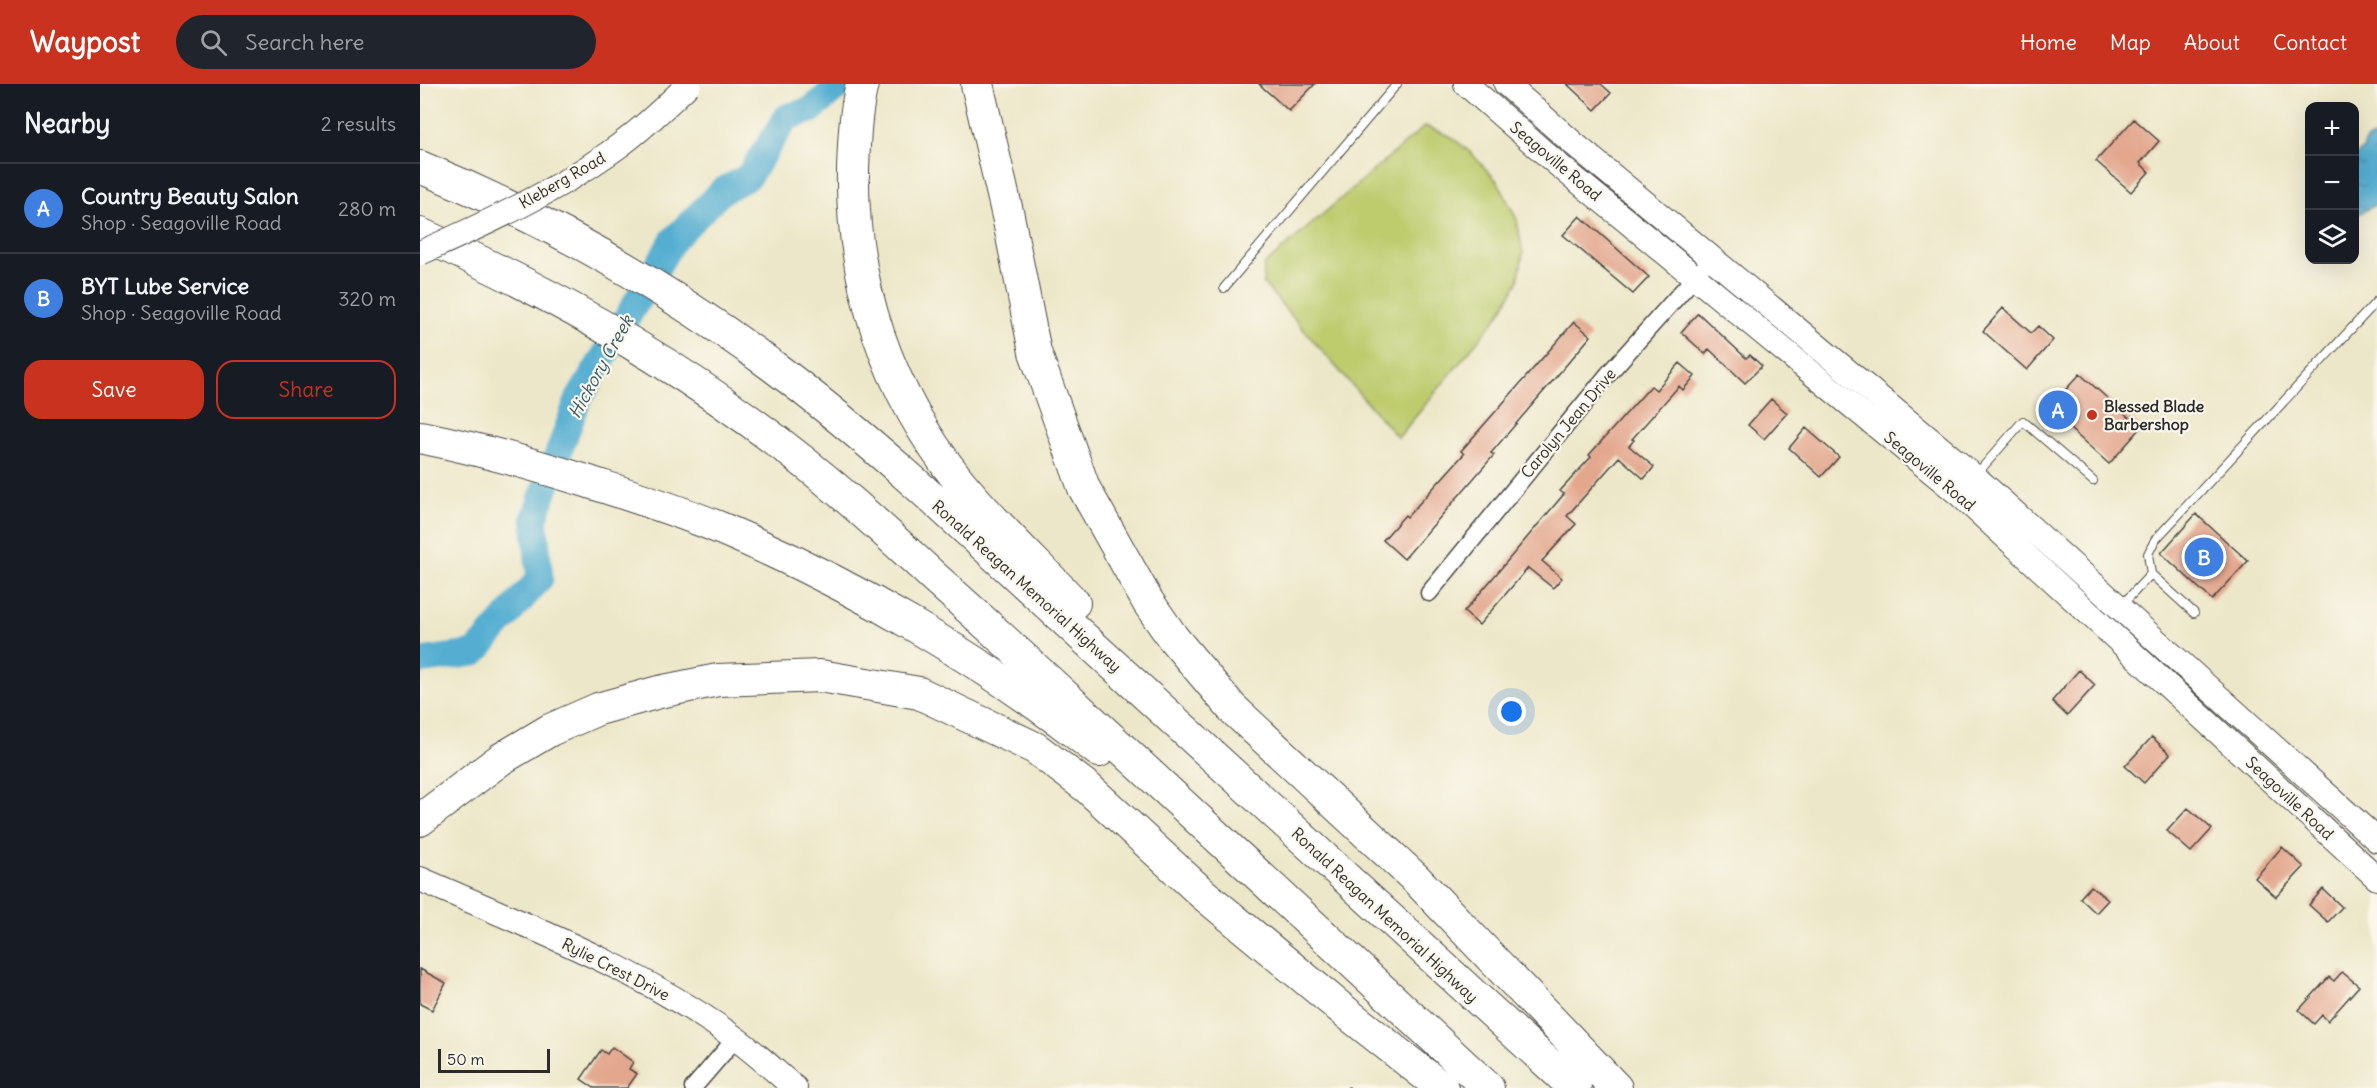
<!DOCTYPE html>
<meta charset="utf-8">
<style>
:root{--surface:#171b24;--page:#20242c;--text:#f1f3f6;--muted:#9ea1a6;--line:#363941;--accent:#c8321e}
body{margin:0;font-family:Delius,sans-serif;background:var(--page);color:var(--text)}
.controls{position:absolute;right:18px;top:18px;display:grid;overflow:hidden;border-radius:12px;box-shadow:0 6px 24px #0002}
.controls button{width:54px;height:54px;display:grid;place-items:center;padding:0;border:0;border-bottom:2px solid var(--line);background:var(--surface);color:var(--text);font:30px sans-serif}
.scale{position:absolute;left:18px;bottom:15px;width:112px;box-sizing:border-box;padding-left:6px;border:3px solid #2b2b2b;border-top:0;font-size:16px;line-height:21px;white-space:nowrap;color:#2b2b2b;-webkit-text-stroke:4px #fbf7ec;paint-order:stroke}
.you{position:absolute;left:1092px;top:628px;width:21px;height:21px;margin:-15px;border:4px solid #fff;border-radius:50%;background:#1a73e8;box-shadow:0 0 0 9px #1a73e833}
.badge{display:grid;place-items:center;width:39px;height:39px;border-radius:50%;background:var(--accent);color:#fff;font-size:20px;font-weight:700}
.pin{position:absolute;translate:-50% -50%;border:3px solid #fff;box-shadow:0 2px 6px #0006}
.list{margin:0;padding:0;list-style:none}
h2{display:flex;justify-content:space-between;align-items:center;height:78px;margin:0;padding:0 24px;font-size:26px}
h2 small{font-size:20px;font-weight:400;color:var(--muted)}
.list li{display:grid;grid-template-columns:39px 1fr auto;gap:18px;align-items:center;box-sizing:border-box;height:90px;padding:0 24px;border-top:2px solid var(--line)}
.list b{display:block;font-size:22px;white-space:nowrap}
.list p{margin:0;font-size:20px;white-space:nowrap;color:var(--muted)}
.list em{font-size:20px;font-style:normal;color:var(--muted)}
.actions{display:flex;gap:12px;padding:18px 24px}
.actions a{flex:1;padding:14px 0;border:2px solid var(--accent);border-radius:18px;text-align:center;font-size:21px;color:var(--accent)}
.actions .main{background:var(--accent);color:#fff}
.icon{flex:none;width:33px;height:33px;fill:none;stroke:currentColor;stroke-width:2;stroke-linecap:round;stroke-linejoin:round}
.map{position:relative;flex:none;width:1957px;height:1004px;overflow:hidden}
header{display:flex;align-items:center;gap:36px;box-sizing:border-box;height:84px;padding:0 30px;background:var(--accent);color:#fff}
header strong{font-size:28px}
nav{display:flex;gap:33px;margin-inline-start:auto;font-size:21px}
.search{width:420px;height:54px;background:var(--page);display:flex;align-items:center;gap:15px;box-sizing:border-box;padding:0 21px;border-radius:33px;color:var(--muted);font-size:22px}
main{display:flex}
aside{flex:1;background:var(--surface)}
.map>svg:first-child{display:block}
.green{fill:#becc6e;stroke:#747c4c;stroke-width:1.5}
.water{fill:url(#water-ripples);stroke:#406c7e;stroke-width:1.5}
.lines{fill:none;stroke-linecap:round;stroke-linejoin:round}
.river{stroke:#54aed1;stroke-width:27}
.building{fill:#e3a78e}
.lane-casing{stroke:#484743;stroke-width:10}
.street-casing{stroke:#484743;stroke-width:19}
.secondary-casing{stroke:#484743;stroke-width:26}
.highway-casing{stroke:#484743;stroke-width:34}
.path{stroke:#484743;stroke-width:3;stroke-dasharray:4.5 4.5;stroke-linecap:butt}
.lane{stroke:#fff;stroke-width:8}
.street{stroke:#fff;stroke-width:16}
.secondary{stroke:#fff;stroke-width:24}
.highway{stroke:#fff;stroke-width:32}
.secondary-bridge-casing{stroke:#484743;stroke-width:26;stroke-linecap:butt}
.secondary-bridge{stroke:#fff;stroke-width:24}
.poi-dot{fill:#c8321e;stroke:#fbf7ec;stroke-width:2}
.labels{text-anchor:middle;stroke-width:4.5;stroke-linejoin:round;paint-order:stroke}
.street-label{font-size:16px;fill:#2b2b2b;stroke:#fbf7ec}
.poi-label{font-size:16px;font-weight:bold;fill:#2b2b2b;stroke:#fbf7ec;text-anchor:start}
.water-label{font-size:18px;font-style:italic;fill:#395965;stroke:#fbf7ec}
</style>
<header>
<strong>Waypost</strong>
<div class="search"><svg class="icon" aria-label="search" viewBox="0 0 24 24"><circle cx="10" cy="10" r="6"/><path d="M15 15l6 6"/></svg>Search here</div>
<nav><a>Home</a><a>Map</a><a>About</a><a>Contact</a></nav>
</header>
<main>
<aside>
<h2>Nearby<small>2 results</small></h2>
<ul class="list">
<li><span class="badge" style="background:#3f7fe0">A</span><div><b>Country Beauty Salon</b><p>Shop · Seagoville Road</p></div><em>280 m</em></li>
<li><span class="badge" style="background:#3f7fe0">B</span><div><b>BYT Lube Service</b><p>Shop · Seagoville Road</p></div><em>320 m</em></li>
</ul>
<div class="actions"><a class="main">Save</a><a>Share</a></div>
</aside>
<div class="map">
<svg width="1957" height="1004" viewBox="0 0 1957 1004">
<defs>
<pattern id="water-ripples" width="26" height="14" patternUnits="userSpaceOnUse" patternTransform="scale(1.5)"><rect width="26" height="14" fill="#54aed1"/><path d="M2 4q2-2 4 0t4 0M15 11q2-2 4 0t4 0" fill="none" stroke="#468eaa"/></pattern>
</defs>
<rect width="100%" height="100%" fill="#fbf7ec"/>
<filter id="ink" filterUnits="userSpaceOnUse"><feTurbulence type="fractalNoise" baseFrequency=".0167" numOctaves="2"/><feDisplacementMap in="SourceGraphic" scale="12" xChannelSelector="R" yChannelSelector="G"/><feConvolveMatrix kernelMatrix="1 2 1 2 8 2 1 2 1" color-interpolation-filters="sRGB"/></filter>
<filter id="wash" filterUnits="userSpaceOnUse"><feTurbulence type="fractalNoise" baseFrequency=".008" numOctaves="4" result="noise"/><feDisplacementMap in="SourceGraphic" scale="24" xChannelSelector="R" yChannelSelector="G"/><feGaussianBlur stdDeviation="1.35" result="paint"/><feColorMatrix in="noise" values="0 0 0 0 0 0 0 0 0 0 0 0 0 0 0 0 0 1.4 0 .05"/><feComposite in="paint" operator="in"/></filter>
<g filter="url(#wash)">
<rect width="100%" height="100%" fill="#ede7c9"/>
<path class="green" d="M1005,42L1030,52L1050,68L1078,98L1097,136L1103,170L1098,198L1078,232L978,354L843,199L844,181Z"/>
<path class="water" d="M1957,52V120L1935,132V73L1943,65L1946,56Z"/>
<g class="lines">
<path class="river" d="M0,577L55,569L120,494L114,435L158,316L253,156L302,107L328,93L367,33L391,26L421,0"/>
</g>
<g id="blocks">
<path class="building" d="M839,0H895L869,27Z
M1147,0H1181L1191,9L1175,26Z
M1714,35L1739,57L1720,79L1729,88L1711,108L1676,77Z
M1160,132L1229,193L1213,210L1143,151Z
M1583,224L1611,249L1618,242L1633,256L1607,286L1563,247Z
M1278,229L1326,274L1330,271L1342,282L1325,299L1289,265L1285,270L1261,248Z
M1154,238L1171,252L1071,369L1074,371L984,475L963,456L985,431L987,433L1044,370L1041,367Z
M1260,279L1275,292L1263,306L1259,302L1212,355L1214,356L1209,362L1234,383L1224,395L1199,373L1147,432L1156,440L1122,477L1142,494L1133,504L1108,484L1059,541L1044,528L1144,410L1140,407L1171,373L1169,371L1231,302L1236,306Z
M1660,290L1721,344L1689,380L1628,325Z
M1351,315L1367,329L1344,355L1328,341Z
M1386,344L1419,373L1401,393L1369,364Z
M1776,430L1828,477L1792,516L1741,469Z
M1659,586L1675,601L1647,632L1632,617Z
M1732,653L1750,670L1724,699L1705,682Z
M1768,724L1792,745L1771,768L1747,747Z
M1862,763L1884,783L1856,813L1835,794Z
M1671,802L1688,816L1676,829L1660,814Z
M1903,805L1922,823L1908,838L1889,821Z
M0,885L26,899L12,926L0,920Z
M1922,888L1939,902L1908,937L1902,931L1894,940L1879,926L1909,893L1914,897Z
M192,963L213,978L209,985L217,990L207,1004H174L161,995L181,966L187,970Z"/>
</g>
</g>
<g filter="url(#ink)">
<use href="#blocks" fill-opacity="0" stroke="#484743" stroke-width="1.5"/>
<g class="lines">
<g class="lane-casing">
<path id="lane" d="M804,204L977,0
M1555,392L1603,337L1673,397
M1731,490L1728,470L1735,456L1957,217
M1700,523L1731,490L1774,529"/>
</g>
<g class="street-casing">
<path id="street" d="M1009,509L1190,288L1281,186
M273,1004L316,954"/>
</g>
<g class="secondary-casing">
<path id="secondary" d="M1046,0L1136,79L1539,410L1957,794
M1086,0L1153,59L1555,393L1957,756
M0,795C107,842 220,885 315,954C336,969 355,987 375,1004"/>
</g>
<g class="highway-casing">
<path id="highway" d="M442,0C435,28 434,57 433,86C431,200 468,308 539,397C574,440 616,479 654,519
M557,0L588,132L615,268L664,404L728,518L753,554L812,624L996,795L1196,1004
M0,83C124,134 243,201 350,280C466,366 570,468 676,565C836,711 995,858 1155,1004
M0,150C138,211 267,285 385,379C430,415 472,454 514,493C571,544 627,595 683,647C811,766 940,885 1068,1004
M0,353C55,364 109,379 163,396C209,411 255,425 300,444C433,500 566,578 679,667
M0,736L81,675L130,646L178,625L239,608L298,596L400,592L499,609L615,664L668,704L783,810L928,930L1022,1004"/>
</g>
<path class="path" d="M927,1004H930"/>
<use href="#lane" class="lane"/>
<use href="#street" class="street"/>
<use href="#secondary" class="secondary"/>
<use href="#highway" class="highway"/>
<g class="secondary-bridge-casing">
<path id="secondary-bridge" d="M0,169C65,140 131,110 189,69C218,49 244,24 269,0"/>
</g>
<use href="#secondary-bridge" class="secondary-bridge"/>
</g>
</g>
<circle class="poi-dot" cx="1672" cy="331" r="6"/>
<g class="labels">
<g class="street-label">
<text transform="translate(1136 77) rotate(40)" y="6">Seagoville Road</text>
<text transform="translate(142 96) rotate(-30)" y="6">Kleberg Road</text>
<text transform="translate(1148 339) rotate(-50)" y="6">Carolyn Jean Drive</text>
<text transform="translate(1510 387) rotate(40)" y="6">Seagoville Road</text>
<text transform="translate(607 502) rotate(42)" y="6">Ronald Reagan Memorial Highway</text>
<text transform="translate(1870 714) rotate(43)" y="6">Seagoville Road</text>
<text transform="translate(965 831) rotate(43)" y="6">Ronald Reagan Memorial Highway</text>
<text transform="translate(196 885) rotate(27)" y="6">Rylie Crest Drive</text>
</g>
<g class="poi-label">
<text x="1684" y="328">Blessed Blade<tspan x="1684" dy="18">Barbershop</tspan></text>
</g>
<g class="water-label">
<text transform="translate(181 283) rotate(-61)" y="6">Hickory Creek</text>
</g>
</g>
</svg>
<div class="controls">
<button>+</button>
<button>−</button>
<button><svg class="icon" aria-label="layers" viewBox="0 0 24 24"><path d="M12 4l9 5-9 5-9-5zM3 14l9 5 9-5"/></svg></button>
</div>
<div class="scale">50 m</div>
<div class="you"></div>
<div class="pin badge" style="left:1638px;top:326px;background:#3f7fe0">A</div>
<div class="pin badge" style="left:1784px;top:473px;background:#3f7fe0">B</div>
</div>
</main>
